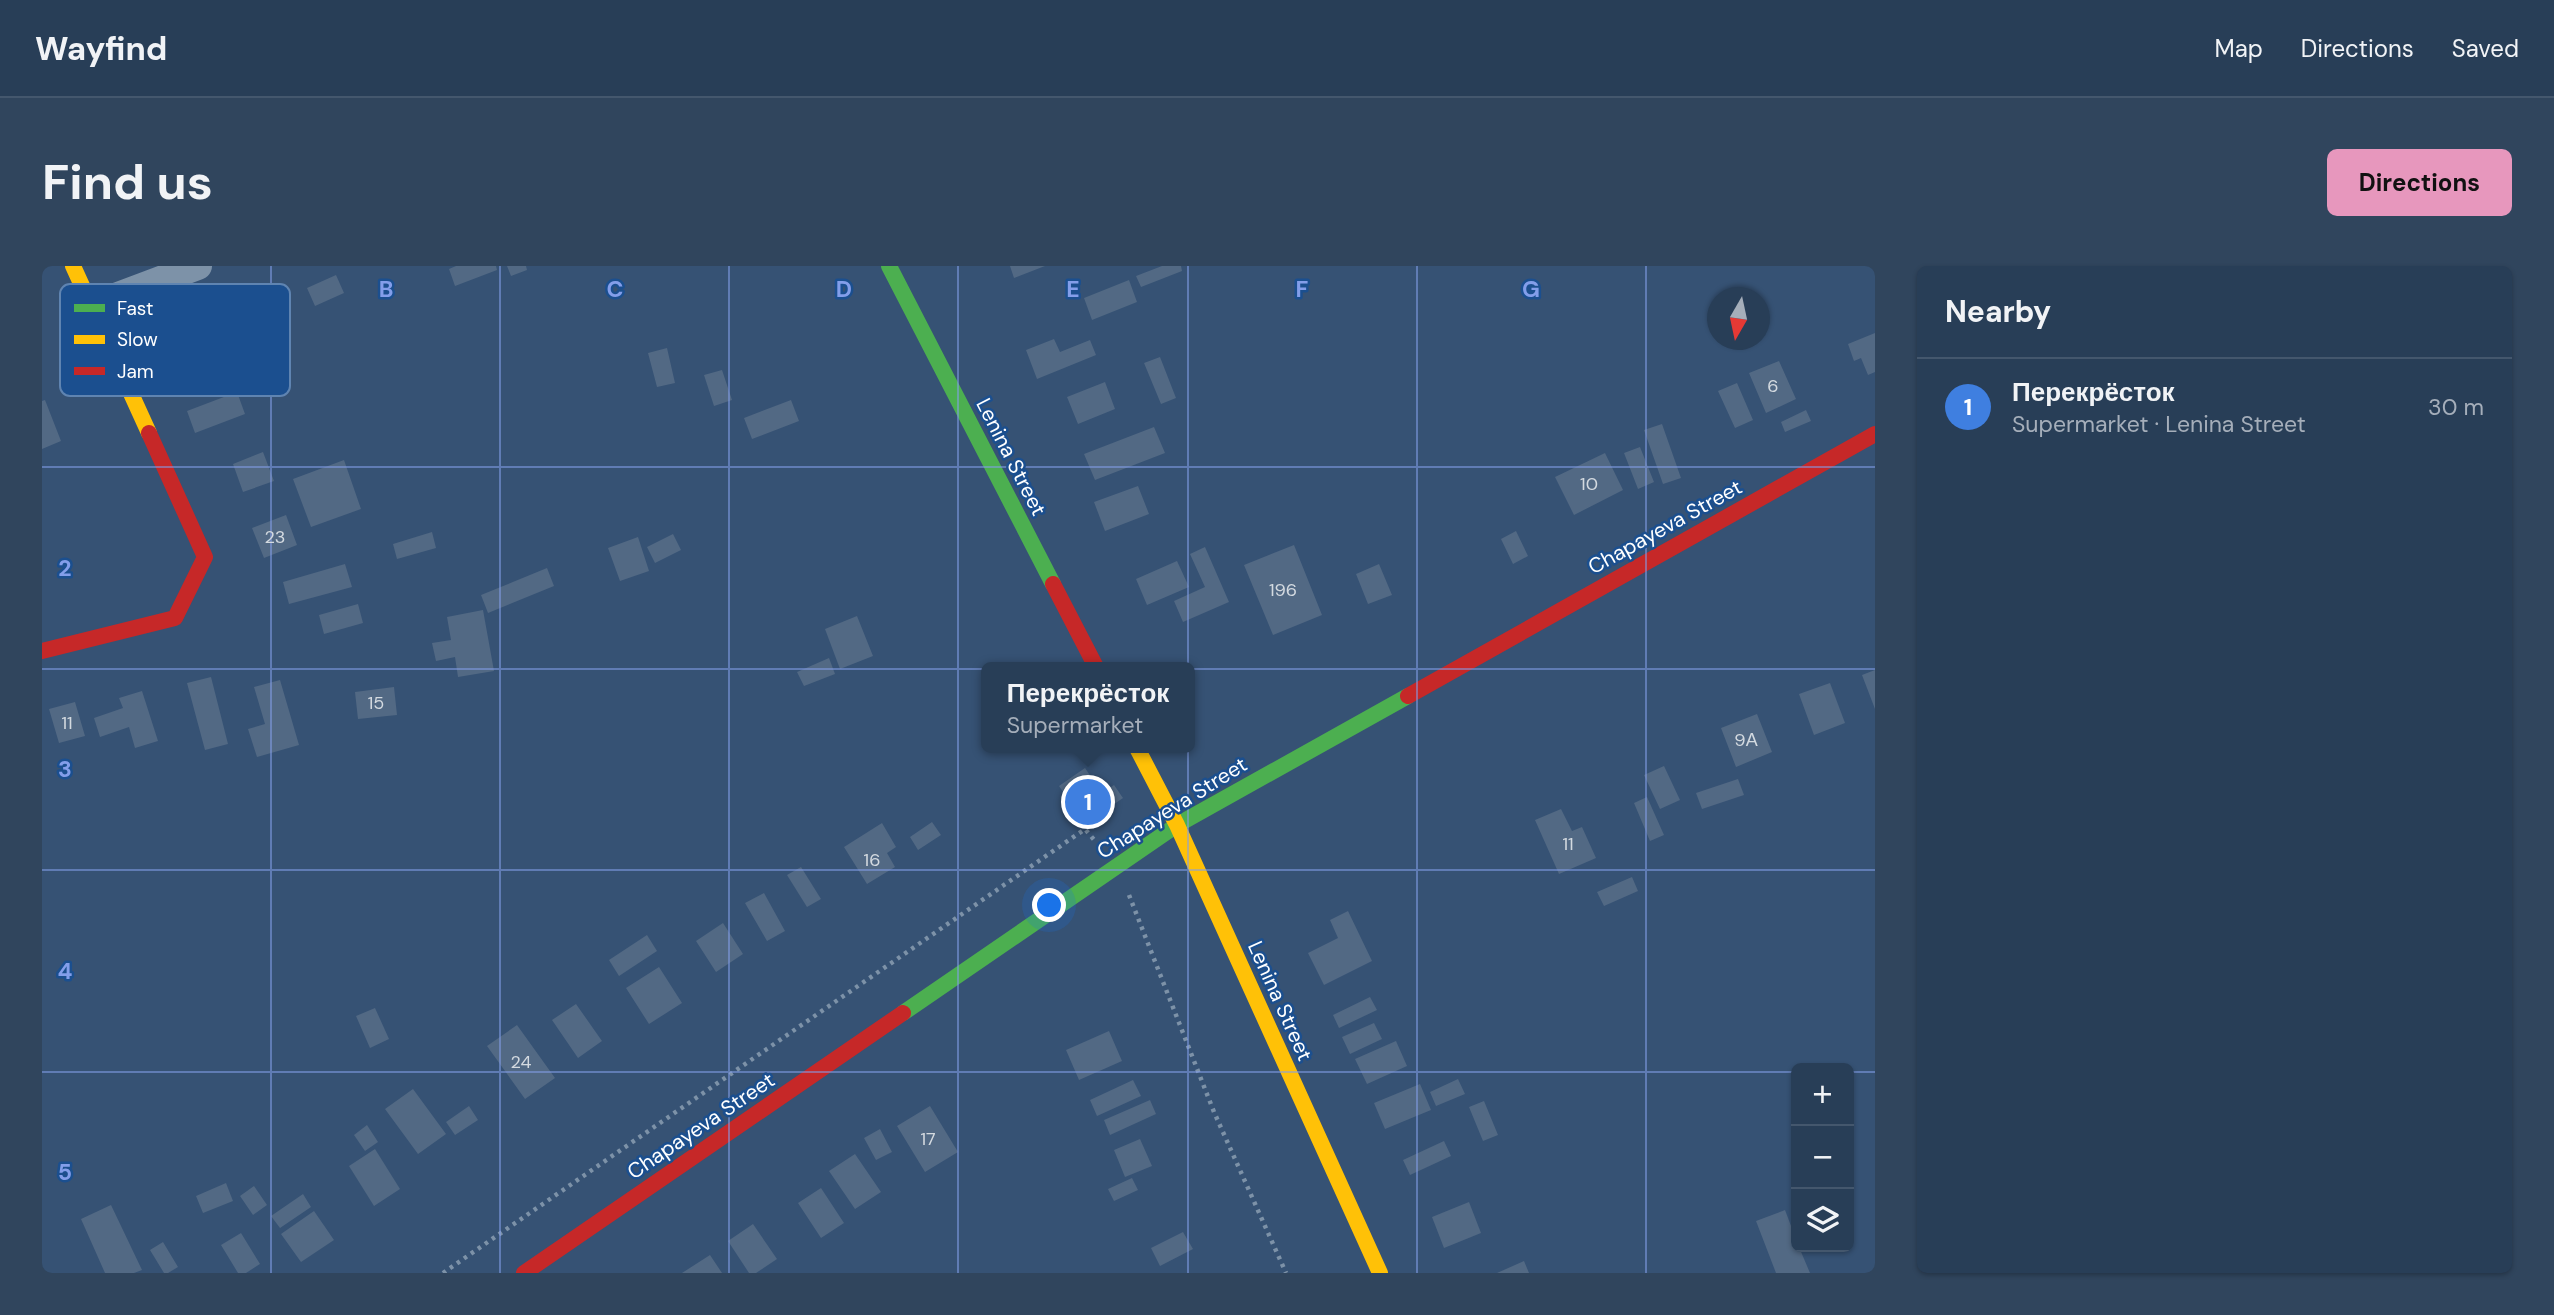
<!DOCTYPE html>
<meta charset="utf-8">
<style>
:root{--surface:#283e57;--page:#30455d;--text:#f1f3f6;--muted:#a5aeba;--line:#44576d;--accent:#e797bd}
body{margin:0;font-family:"DM Sans",sans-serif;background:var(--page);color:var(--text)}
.controls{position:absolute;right:21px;bottom:21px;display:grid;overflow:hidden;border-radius:10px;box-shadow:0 2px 5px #0004}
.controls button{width:63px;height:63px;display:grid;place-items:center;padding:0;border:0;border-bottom:2px solid var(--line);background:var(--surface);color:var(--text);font:35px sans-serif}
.compass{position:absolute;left:1665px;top:21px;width:63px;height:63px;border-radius:50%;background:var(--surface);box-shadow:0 2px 5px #0004;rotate:189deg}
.you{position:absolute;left:1008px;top:640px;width:24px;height:24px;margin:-18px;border:5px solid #fff;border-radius:50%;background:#1a73e8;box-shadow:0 0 0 10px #1a73e833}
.badge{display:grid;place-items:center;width:46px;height:46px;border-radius:50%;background:var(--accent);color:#fff;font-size:23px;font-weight:700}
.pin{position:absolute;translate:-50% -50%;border:4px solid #fff;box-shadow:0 2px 7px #0006}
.popup{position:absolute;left:939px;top:396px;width:214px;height:91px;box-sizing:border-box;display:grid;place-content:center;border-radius:10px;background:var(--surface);filter:drop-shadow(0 2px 5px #0005);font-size:23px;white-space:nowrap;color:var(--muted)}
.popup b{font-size:26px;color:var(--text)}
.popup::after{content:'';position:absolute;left:50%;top:100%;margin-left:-14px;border:14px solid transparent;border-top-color:var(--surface)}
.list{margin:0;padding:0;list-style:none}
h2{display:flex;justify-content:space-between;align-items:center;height:91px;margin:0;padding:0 28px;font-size:30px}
h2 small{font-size:23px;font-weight:400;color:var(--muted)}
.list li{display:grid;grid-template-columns:46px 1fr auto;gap:21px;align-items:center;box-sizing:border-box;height:98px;padding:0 28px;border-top:2px solid var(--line)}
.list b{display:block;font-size:26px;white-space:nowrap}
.list p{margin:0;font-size:23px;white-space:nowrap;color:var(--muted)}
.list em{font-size:23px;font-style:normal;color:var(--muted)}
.icon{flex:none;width:38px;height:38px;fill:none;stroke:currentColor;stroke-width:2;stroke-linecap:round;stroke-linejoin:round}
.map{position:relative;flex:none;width:1833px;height:1007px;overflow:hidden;border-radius:10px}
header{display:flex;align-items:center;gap:42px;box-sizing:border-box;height:98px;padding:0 35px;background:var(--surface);border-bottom:2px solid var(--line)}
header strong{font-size:33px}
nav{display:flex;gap:38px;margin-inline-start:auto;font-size:24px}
.intro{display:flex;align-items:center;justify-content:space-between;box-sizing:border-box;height:168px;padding:0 42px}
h1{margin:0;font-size:49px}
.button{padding:18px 32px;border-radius:10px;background:var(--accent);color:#111;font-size:24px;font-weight:700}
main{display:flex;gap:42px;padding:0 42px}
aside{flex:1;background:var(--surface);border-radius:10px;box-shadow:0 2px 5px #0004}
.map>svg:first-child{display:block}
.building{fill:#526984}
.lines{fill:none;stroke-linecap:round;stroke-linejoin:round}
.path{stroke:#7d92a8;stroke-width:4.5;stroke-dasharray:3.5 5;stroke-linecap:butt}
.street{stroke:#7d92a8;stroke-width:28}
.fast{stroke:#4caf50;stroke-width:16}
.slow{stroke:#ffc107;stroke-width:16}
.jam{stroke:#c62828;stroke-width:16}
.grid{fill:none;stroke:#839eea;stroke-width:2;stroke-opacity:0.55}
.labels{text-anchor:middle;stroke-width:5;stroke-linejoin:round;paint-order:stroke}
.number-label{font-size:18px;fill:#d4dae0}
.street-label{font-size:21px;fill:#fff;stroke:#1b4f8f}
.key{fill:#1b4f8f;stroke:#5f84b1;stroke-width:2}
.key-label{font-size:19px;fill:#fff}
.grid-label{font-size:23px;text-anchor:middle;font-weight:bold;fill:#839eea;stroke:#1b4f8f;stroke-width:5;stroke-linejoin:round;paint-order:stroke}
</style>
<header>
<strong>Wayfind</strong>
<nav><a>Map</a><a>Directions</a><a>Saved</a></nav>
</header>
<div class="intro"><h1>Find us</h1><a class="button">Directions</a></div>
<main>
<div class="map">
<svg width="1833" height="1007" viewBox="0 0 1833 1007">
<rect width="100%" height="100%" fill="#365274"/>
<path class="building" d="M414,0H454L455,4L413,20L407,3Z
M465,0H484L485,4L469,10Z
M968,0H1003L972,12Z
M1120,0H1139L1140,5L1099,21L1094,10Z
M294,9L302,27L273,40L265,22Z
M1087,14L1095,36L1050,54L1042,32Z
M1833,67V106L1826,109L1819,92L1812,95L1806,78Z
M179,71L192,106L150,122L137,86Z
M1012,73L1018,86L1048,74L1054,89L995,113L984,84Z
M625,82L633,117L615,121L606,87Z
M1118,91L1134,132L1119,138L1102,97Z
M1737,95L1754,133L1724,147L1707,107Z
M680,104L690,134L672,140L662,109Z
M1063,116L1073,143L1036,158L1025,131Z
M1695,117L1711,154L1693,162L1676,125Z
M195,126L203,148L153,167L145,145Z
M3,134L19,175L0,183V135Z
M749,134L757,155L710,173L702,152Z
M1764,144L1769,155L1743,166L1739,156Z
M1620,158L1639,212L1621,218L1602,164Z
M1112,161L1123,187L1053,214L1042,188Z
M1598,181L1612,216L1596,223L1582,187Z
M221,186L232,215L201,226L191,198Z
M1563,187L1581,224L1532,249L1513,211Z
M302,194L319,243L269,261L251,213Z
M1096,220L1107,248L1063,265L1052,236Z
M244,249L255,279L222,292L210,262Z
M1474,265L1486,290L1471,298L1459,273Z
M390,266L394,282L355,293L351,278Z
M631,268L639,284L613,297L605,281Z
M596,271L607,305L578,315L566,282Z
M1252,279L1280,349L1231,369L1202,299Z
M1163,281L1187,336L1141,356L1132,335L1163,321L1148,288Z
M1135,295L1147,321L1105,339L1094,313Z
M303,298L310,321L247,338L241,316Z
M1337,298L1350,329L1326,338L1314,308Z
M505,302L512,320L446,347L439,329Z
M316,338L321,357L282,368L277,349Z
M441,344L452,405L416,411L413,391L394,395L390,377L409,374L405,351Z
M815,350L831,390L798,403L783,363Z
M787,392L793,408L762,420L755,406Z
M1833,404V443L1820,409Z
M169,411L186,478L163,484L145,417Z
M238,414L257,479L215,491L206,463L223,458L212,421Z
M1788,417L1803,457L1772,469L1757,428Z
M352,421L355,449L316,453L313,426Z
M100,425L116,475L93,482L87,461L58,471L52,452L81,442L77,432Z
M33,436L43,470L17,477L7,443Z
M1715,448L1730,486L1694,501L1679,462Z
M1622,500L1638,534L1618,543L1602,509Z
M1043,502L1060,527L1072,519L1081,532L1052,552L1045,543L1037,549L1017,520Z
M1696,513L1702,529L1660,543L1654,527Z
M1605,531L1622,569L1608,575L1592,537Z
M1519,543L1530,565L1540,561L1554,592L1517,608L1493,554Z
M890,556L899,569L876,584L868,571Z
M840,557L854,581L845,587L853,601L825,618L802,581Z
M759,601L779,633L765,641L745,609Z
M1590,611L1596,625L1562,640L1555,626Z
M722,627L743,665L725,675L703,637Z
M1306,645L1330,695L1282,719L1266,687L1296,672L1288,654Z
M681,657L701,688L674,706L654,675Z
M605,669L615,685L577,710L567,694Z
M617,701L640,737L607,758L584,722Z
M1328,731L1335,744L1297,762L1291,749Z
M534,738L560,775L536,792L510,754Z
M333,742L347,773L328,782L314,750Z
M1332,757L1340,773L1308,788L1300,771Z
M475,759L513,812L483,833L445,780Z
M1067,765L1080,795L1037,814L1024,784Z
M1354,775L1365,800L1325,818L1313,793Z
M1416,813L1423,828L1394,840L1388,826Z
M1091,814L1099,830L1055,850L1048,834Z
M1378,818L1389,844L1343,863L1332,837Z
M371,823L404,868L376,888L343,843Z
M1108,834L1114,848L1068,869L1062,854Z
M1442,835L1456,869L1441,875L1427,841Z
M427,840L436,854L413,869L404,856Z
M888,840L916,886L883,906L855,860Z
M325,859L336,876L323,885L312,869Z
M838,863L850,886L834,894L822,872Z
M1098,873L1110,900L1083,911L1072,884Z
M1402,875L1409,890L1368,909L1361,894Z
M333,883L358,923L332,940L307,900Z
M813,888L839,926L813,943L787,905Z
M1090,912L1096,924L1072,935L1066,923Z
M184,917L191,935L161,947L154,930Z
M212,920L225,939L211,949L198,930Z
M779,922L802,957L779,972L756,937Z
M261,928L269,941L238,962L229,950Z
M1427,936L1439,967L1402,982L1390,951Z
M69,939L100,1004L92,1007H63L39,953Z
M1743,944L1754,973V981H1757L1768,1007H1734L1714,955Z
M272,945L292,974L259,996L239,968Z
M711,958L735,993L714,1007H707L686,975Z
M1141,966L1151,983L1118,1000L1109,982Z
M199,967L218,998L204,1007H196L179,979Z
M121,976L136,1001L126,1007H122L108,984Z
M668,989L680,1007H640Z
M1482,995L1487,1007H1455Z"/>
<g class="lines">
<path class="path" d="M1087,629L1172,846L1244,1007
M401,1007L1043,563L1053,575"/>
<path class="street" d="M49,40L156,0"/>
<path class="fast" d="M847,0L1011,318
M861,747L1135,559L1366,430"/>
<path class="slow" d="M31,0L107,167
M1095,482L1135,559L1338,1007"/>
<path class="jam" d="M1011,318L1054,401
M0,385L133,352L163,291L107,167
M1366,430L1833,168
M482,1007L861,747"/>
</g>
<path class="grid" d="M229,0V1007M458,0V1007M687,0V1007M916,0V1007M1146,0V1007M1375,0V1007M1604,0V1007M0,201H1833M0,403H1833M0,604H1833M0,806H1754M1807,806H1833"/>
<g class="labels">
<g class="number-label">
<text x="1731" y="126">6</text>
<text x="1547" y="224">10</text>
<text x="233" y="277">23</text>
<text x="1241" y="330">196</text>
<text x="334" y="443">15</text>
<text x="25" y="463">11</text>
<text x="1704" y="480">9А</text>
<text x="1526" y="584">11</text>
<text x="830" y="600">16</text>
<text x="479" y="802">24</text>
<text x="886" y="879">17</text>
</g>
<g class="street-label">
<text transform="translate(969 191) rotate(63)" y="7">Lenina Street</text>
<text transform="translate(1623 261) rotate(-29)" y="7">Chapayeva Street</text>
<text transform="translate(1130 542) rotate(-32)" y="7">Chapayeva Street</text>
<text transform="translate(1238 735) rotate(66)" y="7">Lenina Street</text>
<text transform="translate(659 860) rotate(-34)" y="7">Chapayeva Street</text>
</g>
</g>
<rect x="18" y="18" width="230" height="112" rx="10" class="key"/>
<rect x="32" y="38" width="31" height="8" fill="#4caf50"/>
<rect x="32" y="69" width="31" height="9" fill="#ffc107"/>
<rect x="32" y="101" width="31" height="8" fill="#c62828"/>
<g class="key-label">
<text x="75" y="49">Fast</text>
<text x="75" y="80">Slow</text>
<text x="75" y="112">Jam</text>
</g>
<g class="grid-label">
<text x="344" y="31">B</text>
<text x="573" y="31">C</text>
<text x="802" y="31">D</text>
<text x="1031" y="31">E</text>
<text x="1260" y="31">F</text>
<text x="1489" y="31">G</text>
<text x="23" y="310">2</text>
<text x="23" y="511">3</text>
<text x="23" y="713">4</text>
<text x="23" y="914">5</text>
</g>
</svg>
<div class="controls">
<button>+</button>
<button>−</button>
<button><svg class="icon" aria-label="layers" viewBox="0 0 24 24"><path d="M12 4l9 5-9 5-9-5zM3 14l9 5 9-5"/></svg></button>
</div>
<svg class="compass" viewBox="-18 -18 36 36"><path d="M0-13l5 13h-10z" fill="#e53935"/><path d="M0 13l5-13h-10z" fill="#a5aeba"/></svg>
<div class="you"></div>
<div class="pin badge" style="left:1046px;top:536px;background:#3f7fe0">1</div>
<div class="popup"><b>Перекрёсток</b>Supermarket</div>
</div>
<aside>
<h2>Nearby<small></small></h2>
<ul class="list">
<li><span class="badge" style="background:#3f7fe0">1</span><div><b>Перекрёсток</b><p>Supermarket · Lenina Street</p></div><em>30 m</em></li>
</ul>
</aside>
</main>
